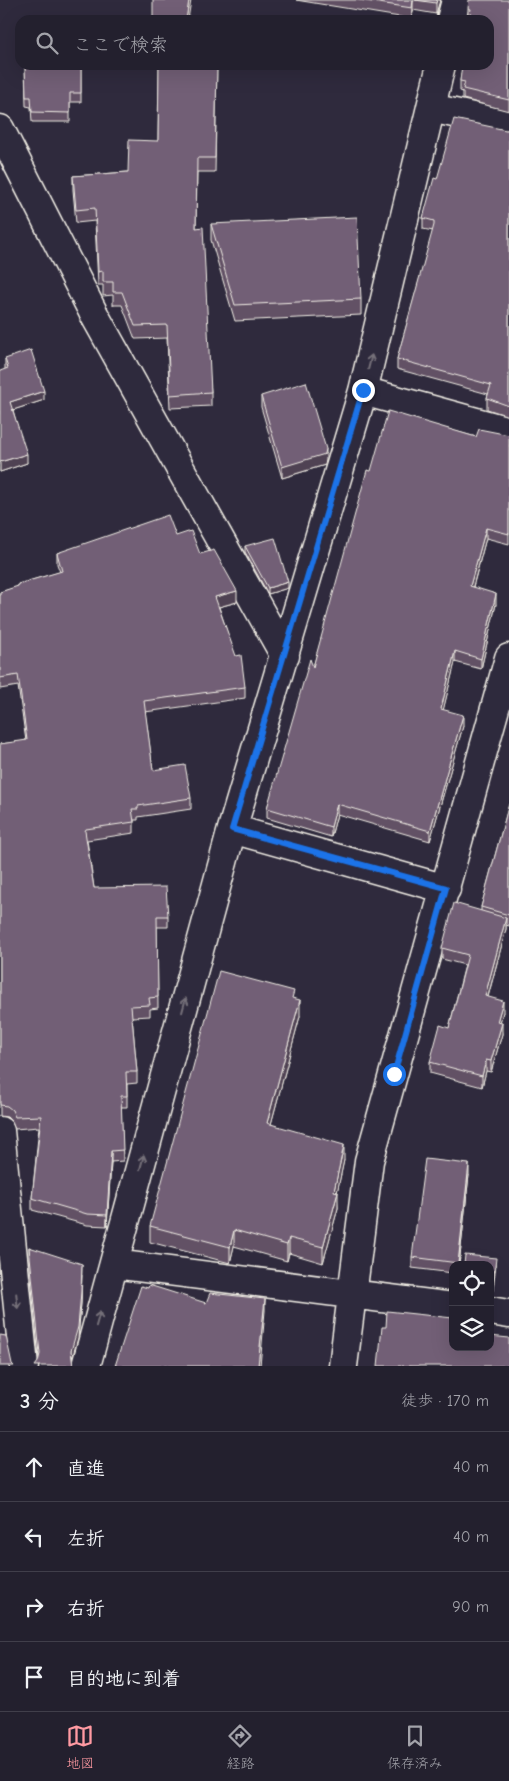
<!DOCTYPE html>
<html lang="ja">
<meta charset="utf-8">
<style>
:root{--surface:#23202e;--page:#2b2836;--text:#f1f3f6;--muted:#a3a3aa;--line:#403e4a;--accent:#ff9aa2}
body{margin:0;font-family:"Comic Neue","Klee One",sans-serif;background:var(--page);color:var(--text)}
.controls{position:absolute;right:15px;bottom:15px;display:grid;overflow:hidden;border-radius:10px;box-shadow:0 5px 20px #0002}
.controls button{width:45px;height:45px;display:grid;place-items:center;padding:0;border:0;border-bottom:1px solid var(--line);background:var(--surface);color:var(--text);font:25px sans-serif}
.stop{position:absolute;width:15px;height:15px;margin:-11px;border:4px solid #1a73e8;border-radius:50%;background:#fff}
.stop.end{background:#1a73e8;border-color:#fff;box-shadow:0 1px 5px #0008}
.list{margin:0;padding:0;list-style:none}
h2{display:flex;justify-content:space-between;align-items:center;height:65px;margin:0;padding:0 20px;font-size:21px}
h2 small{font-size:16px;font-weight:400;color:var(--muted)}
.list li{display:grid;grid-template-columns:32px 1fr auto;gap:15px;align-items:center;box-sizing:border-box;height:70px;padding:0 20px;border-top:1px solid var(--line)}
.list b{display:block;font-size:19px;white-space:nowrap}
.list em{font-size:16px;font-style:normal;color:var(--muted)}
.icon{flex:none;width:28px;height:28px;fill:none;stroke:currentColor;stroke-width:2;stroke-linecap:round;stroke-linejoin:round}
.map{position:relative;flex:none;width:509px;height:1366px;overflow:hidden}
.search{position:absolute;background:var(--surface);box-shadow:0 5px 20px #0002;left:15px;right:15px;top:15px;height:55px;display:flex;align-items:center;gap:12px;box-sizing:border-box;padding:0 18px;border-radius:15px;color:var(--muted);font-size:19px}
.sheet{height:345px;background:var(--surface)}
nav{display:flex;justify-content:space-around;align-items:center;box-sizing:border-box;height:70px;border-top:1px solid var(--line);background:var(--surface);font-size:14px;color:var(--muted)}
nav a{display:grid;justify-items:center;gap:2px}
nav .on{color:var(--accent)}
.map>svg:first-child{display:block}
.lines{fill:none;stroke-linecap:round;stroke-linejoin:round}
.street-casing{stroke:#f4f1e8;stroke-width:31}
.secondary-casing{stroke:#f4f1e8;stroke-width:31}
.street{stroke:#2f2a3d;stroke-width:28}
.secondary{stroke:#2f2a3d;stroke-width:28}
.wall{fill:#625165;stroke:#f4f1e8}
.shaded-wall{fill:#504253;stroke:#f4f1e8}
.building{fill:#725e76;stroke:#f4f1e8}
.oneway{stroke:#747079}
.route{stroke:#1a73e8;stroke-width:6}
</style>
<div class="map">
<svg width="509" height="1366" viewBox="0 0 509 1366">
<rect width="100%" height="100%" fill="#2f2a3d"/>
<filter id="ink" filterUnits="userSpaceOnUse"><feTurbulence type="fractalNoise" baseFrequency=".02" numOctaves="2"/><feDisplacementMap in="SourceGraphic" scale="10" xChannelSelector="R" yChannelSelector="G"/><feConvolveMatrix kernelMatrix="1 2 1 2 8 2 1 2 1" color-interpolation-filters="sRGB"/></filter>
<g filter="url(#ink)">
<g class="lines">
<g class="street-casing">
<path id="street" d="M451,20L456,0
M431,108L509,125
M0,129L95,316L285,656
M363,391L509,431
M232,829L446,889
M114,1264L453,1307
M490,1311L509,1314
M86,1366L232,829L363,391L441,65
M343,1366L369,1161L509,658"/>
</g>
<g class="secondary-casing">
<path id="secondary" d="M0,1131L24,1366"/>
</g>
<use href="#street" class="street"/>
<use href="#secondary" class="secondary"/>
</g>
<path class="wall" d="M296,0H440L436,14L413,10L412,19Z
M509,0V111L463,99V92L460,91V81L469,19L468,18V8Z
M25,65H81V102H70V122H32L31,107L26,106Z
M157,65H217L215,172H197L196,228L211,392V406L170,408L167,338L135,339L122,305H113V295L103,296V285H98L95,221L76,223L73,190V176L128,172L158,141L159,65Z
M506,130H509V416L487,409V398L488,394L397,369V359L433,231L423,229V218L437,179Z
M211,224L361,299V315L235,321L211,240Z
M5,359L44,400L13,410L27,463L0,472L5,369Z
M261,396L326,460L325,465L282,478L261,407Z
M509,435V544L486,538L473,587L496,604L481,669L455,662L443,710L463,726L430,841L337,814L331,837L267,818V808L313,667L371,471L476,437Z
M176,536L200,554L237,602L219,607L245,687V698L145,712L153,770L191,798V809L138,817V820H134V833L87,840L94,888L168,916V927H157L158,1008L150,1009V1016L132,1017L137,1072V1083L127,1084V1107H121L123,1161L111,1162L107,1226L87,1225L32,1210V1198L39,1127L15,1129L12,1122L7,1117L0,1116V744L26,741L18,686L0,689V592L18,587V584L60,572L57,564V553Z
M245,546L288,588L268,594L245,552Z
M509,804V926L506,925V929L488,997L503,1012L500,1022L502,1034L491,1072L486,1071L482,1087L430,1073V1062L449,1028L465,965L442,959V948L481,911V907Z
M294,998L300,1016L271,1124L344,1160L337,1192L338,1208L323,1263L289,1253L287,1261L234,1246L230,1263L150,1242V1226Z
M469,1175L459,1265H453V1273L412,1268V1257Z
M29,1247L82,1275L81,1303L78,1338L72,1357L38,1362L39,1358L29,1258Z
M496,1264L493,1291H490V1265Z"/>
<path class="shaded-wall" d="M189,0H191L188,20H186Z
M413,0V10L412,19V8Z
M437,0H440L436,14V3Z
M44,391V400L10,411V402Z
M326,449V460L325,465L282,478V467Z
M27,454V463L0,472V462Z
M486,528V538L470,597V586Z
M288,582V588L268,594V588Z
M237,591V602L215,608V597Z
M496,594V604L481,669V659Z
M455,651V662L441,719V709Z
M463,715V726L430,841V831Z
M337,804V814L331,837V827Z
M506,918V929L485,1007V996Z
M300,1000V1016L267,1139V1123Z
M503,1001V1012L497,1033V1022Z
M502,1023V1034L491,1072V1061Z
M486,1060V1071L482,1087V1076Z
M344,1145V1160L334,1207V1191Z
M111,1151V1162L107,1226V1215Z
M469,1164V1175L459,1265H458Z
M338,1192V1208L323,1263V1247Z
M234,1230V1246L230,1263V1247Z
M289,1238V1253L287,1261V1245Z
M82,1264L81,1303L78,1338L71,1362V1351Z
M265,1299V1311L260,1366H258Z"/>
<path class="building" d="M153,0H189L186,20H153Z
M359,0H413L412,8Z
M415,0H437L436,3Z
M469,0H509V100L463,89L465,82L460,81L462,65H489V20H469L471,9L468,8Z
M25,65H81V93H70V113L32,112L31,97H26Z
M159,65H217L215,158H197L196,228L203,227L211,392L170,395L167,325L135,326L122,292H113V282H103V271L98,272L95,208L76,210L73,176L128,172L129,140L158,141Z
M454,119L506,130H509V406L487,398L491,385L397,359L434,225V221L423,218L434,178L437,179Z
M357,217L361,299L235,305L211,224Z
M31,350L44,391L10,402L27,454L0,462V371L8,368L5,359Z
M306,382L326,449L325,454L282,467L261,396Z
M388,411L476,437L479,429L509,435V534L486,528L470,586L496,594L481,659L455,651L441,709L463,715L430,831L337,804L331,827L267,808L310,659L313,667L367,470L371,471Z
M168,515L176,536L191,531L200,554L214,550L237,591L215,597L236,656L241,655L245,687L144,701L153,770L185,765L191,798L138,806V809H132L134,822L86,829L85,831L94,888L166,887L168,916H157L158,997L149,998L150,1005L131,1006L137,1072H126L127,1096H121L123,1150L111,1151L107,1215L87,1214L32,1198L41,1116L15,1117L12,1110L7,1106L0,1105V744L27,740L18,675L0,678V592L18,586V584L62,571L57,553Z
M275,538L288,582L268,588L245,546Z
M509,804V915L481,907Z
M454,903L506,918L485,996L503,1001L497,1022L502,1023L491,1061L486,1060L482,1076L430,1062L440,1025L449,1028L468,955L442,948Z
M219,971L294,991L292,998L300,1000L267,1123L344,1145L334,1191L338,1192L323,1247L289,1238L287,1245L234,1230L230,1247L150,1226Z
M425,1159L469,1164L458,1263L412,1257Z
M29,1247L82,1264L81,1292L78,1327L71,1351L73,1366H35L38,1362L40,1354Z
M465,1255L496,1258L493,1285H490V1265H464Z
M149,1285L206,1303L210,1293L265,1299L258,1366H115L141,1286L148,1288Z
M387,1311L453,1318V1347H490V1336L509,1338V1366H378L382,1327H386Z
M0,1335L6,1336L12,1364L14,1366H0Z"/>
<defs><path id="oneway-shaft" d="M-6 0H5M1.5-3L5.5 0L1.5 3" fill="none" stroke-width="1.6" stroke-linecap="round" stroke-linejoin="round" transform="scale(1.25)"/></defs>
<g class="oneway">
<use href="#oneway-shaft" transform="translate(370 362) rotate(-76)"/>
<use href="#oneway-shaft" transform="translate(184 1005) rotate(-75)"/>
<use href="#oneway-shaft" transform="translate(142 1162) rotate(-75)"/>
<use href="#oneway-shaft" transform="translate(17 1301) rotate(84)"/>
<use href="#oneway-shaft" transform="translate(98 1319) rotate(-74)"/>
</g>
</g>
<g class="lines" filter="url(#ink)">
<path class="route" d="M363,390L232,829L446,888L394,1074"/>
</g>
</svg>
<div class="controls">
<button><svg class="icon" aria-label="locate" viewBox="0 0 24 24"><circle cx="12" cy="12" r="6"/><path d="M12 2v4M12 18v4M2 12h4M18 12h4"/></svg></button>
<button><svg class="icon" aria-label="layers" viewBox="0 0 24 24"><path d="M12 4l9 5-9 5-9-5zM3 14l9 5 9-5"/></svg></button>
</div>
<div class="stop" style="left:394px;top:1074px"></div>
<div class="stop end" style="left:363px;top:390px"></div>
<div class="search"><svg class="icon" aria-label="search" viewBox="0 0 24 24"><circle cx="10" cy="10" r="6"/><path d="M15 15l6 6"/></svg>ここで検索</div>
</div>
<section class="sheet">
<h2>3 分<small>徒歩 · 170 m</small></h2>
<ul class="list">
<li><svg class="icon" aria-label="ahead" viewBox="0 0 24 24"><path d="M12 20V5M6 11l6-6 6 6"/></svg><div><b>直進</b></div><em>40 m</em></li>
<li><svg class="icon" aria-label="left" viewBox="0 0 24 24"><path d="M17 20v-9H6M10 6l-5 5 5 5"/></svg><div><b>左折</b></div><em>40 m</em></li>
<li><svg class="icon" aria-label="right" viewBox="0 0 24 24"><path d="M7 20v-9h11M14 6l5 5-5 5"/></svg><div><b>右折</b></div><em>90 m</em></li>
<li><svg class="icon" aria-label="arrive" viewBox="0 0 24 24"><path d="M6 21V4h12l-3 4 3 4H6"/></svg><div><b>目的地に到着</b></div></li>
</ul>
</section>
<nav>
<a class="on"><svg class="icon" aria-label="map" viewBox="0 0 24 24"><path d="M3 6l6-2 6 2 6-2v14l-6 2-6-2-6 2zM9 4v14M15 6v14"/></svg>地図</a>
<a><svg class="icon" aria-label="directions" viewBox="0 0 24 24"><path d="M12 3l9 9-9 9-9-9zM9 14v-3h6M13 9l2 2-2 2"/></svg>経路</a>
<a><svg class="icon" aria-label="saved" viewBox="0 0 24 24"><path d="M7 4h10v16l-5-4-5 4z"/></svg>保存済み</a>
</nav>
